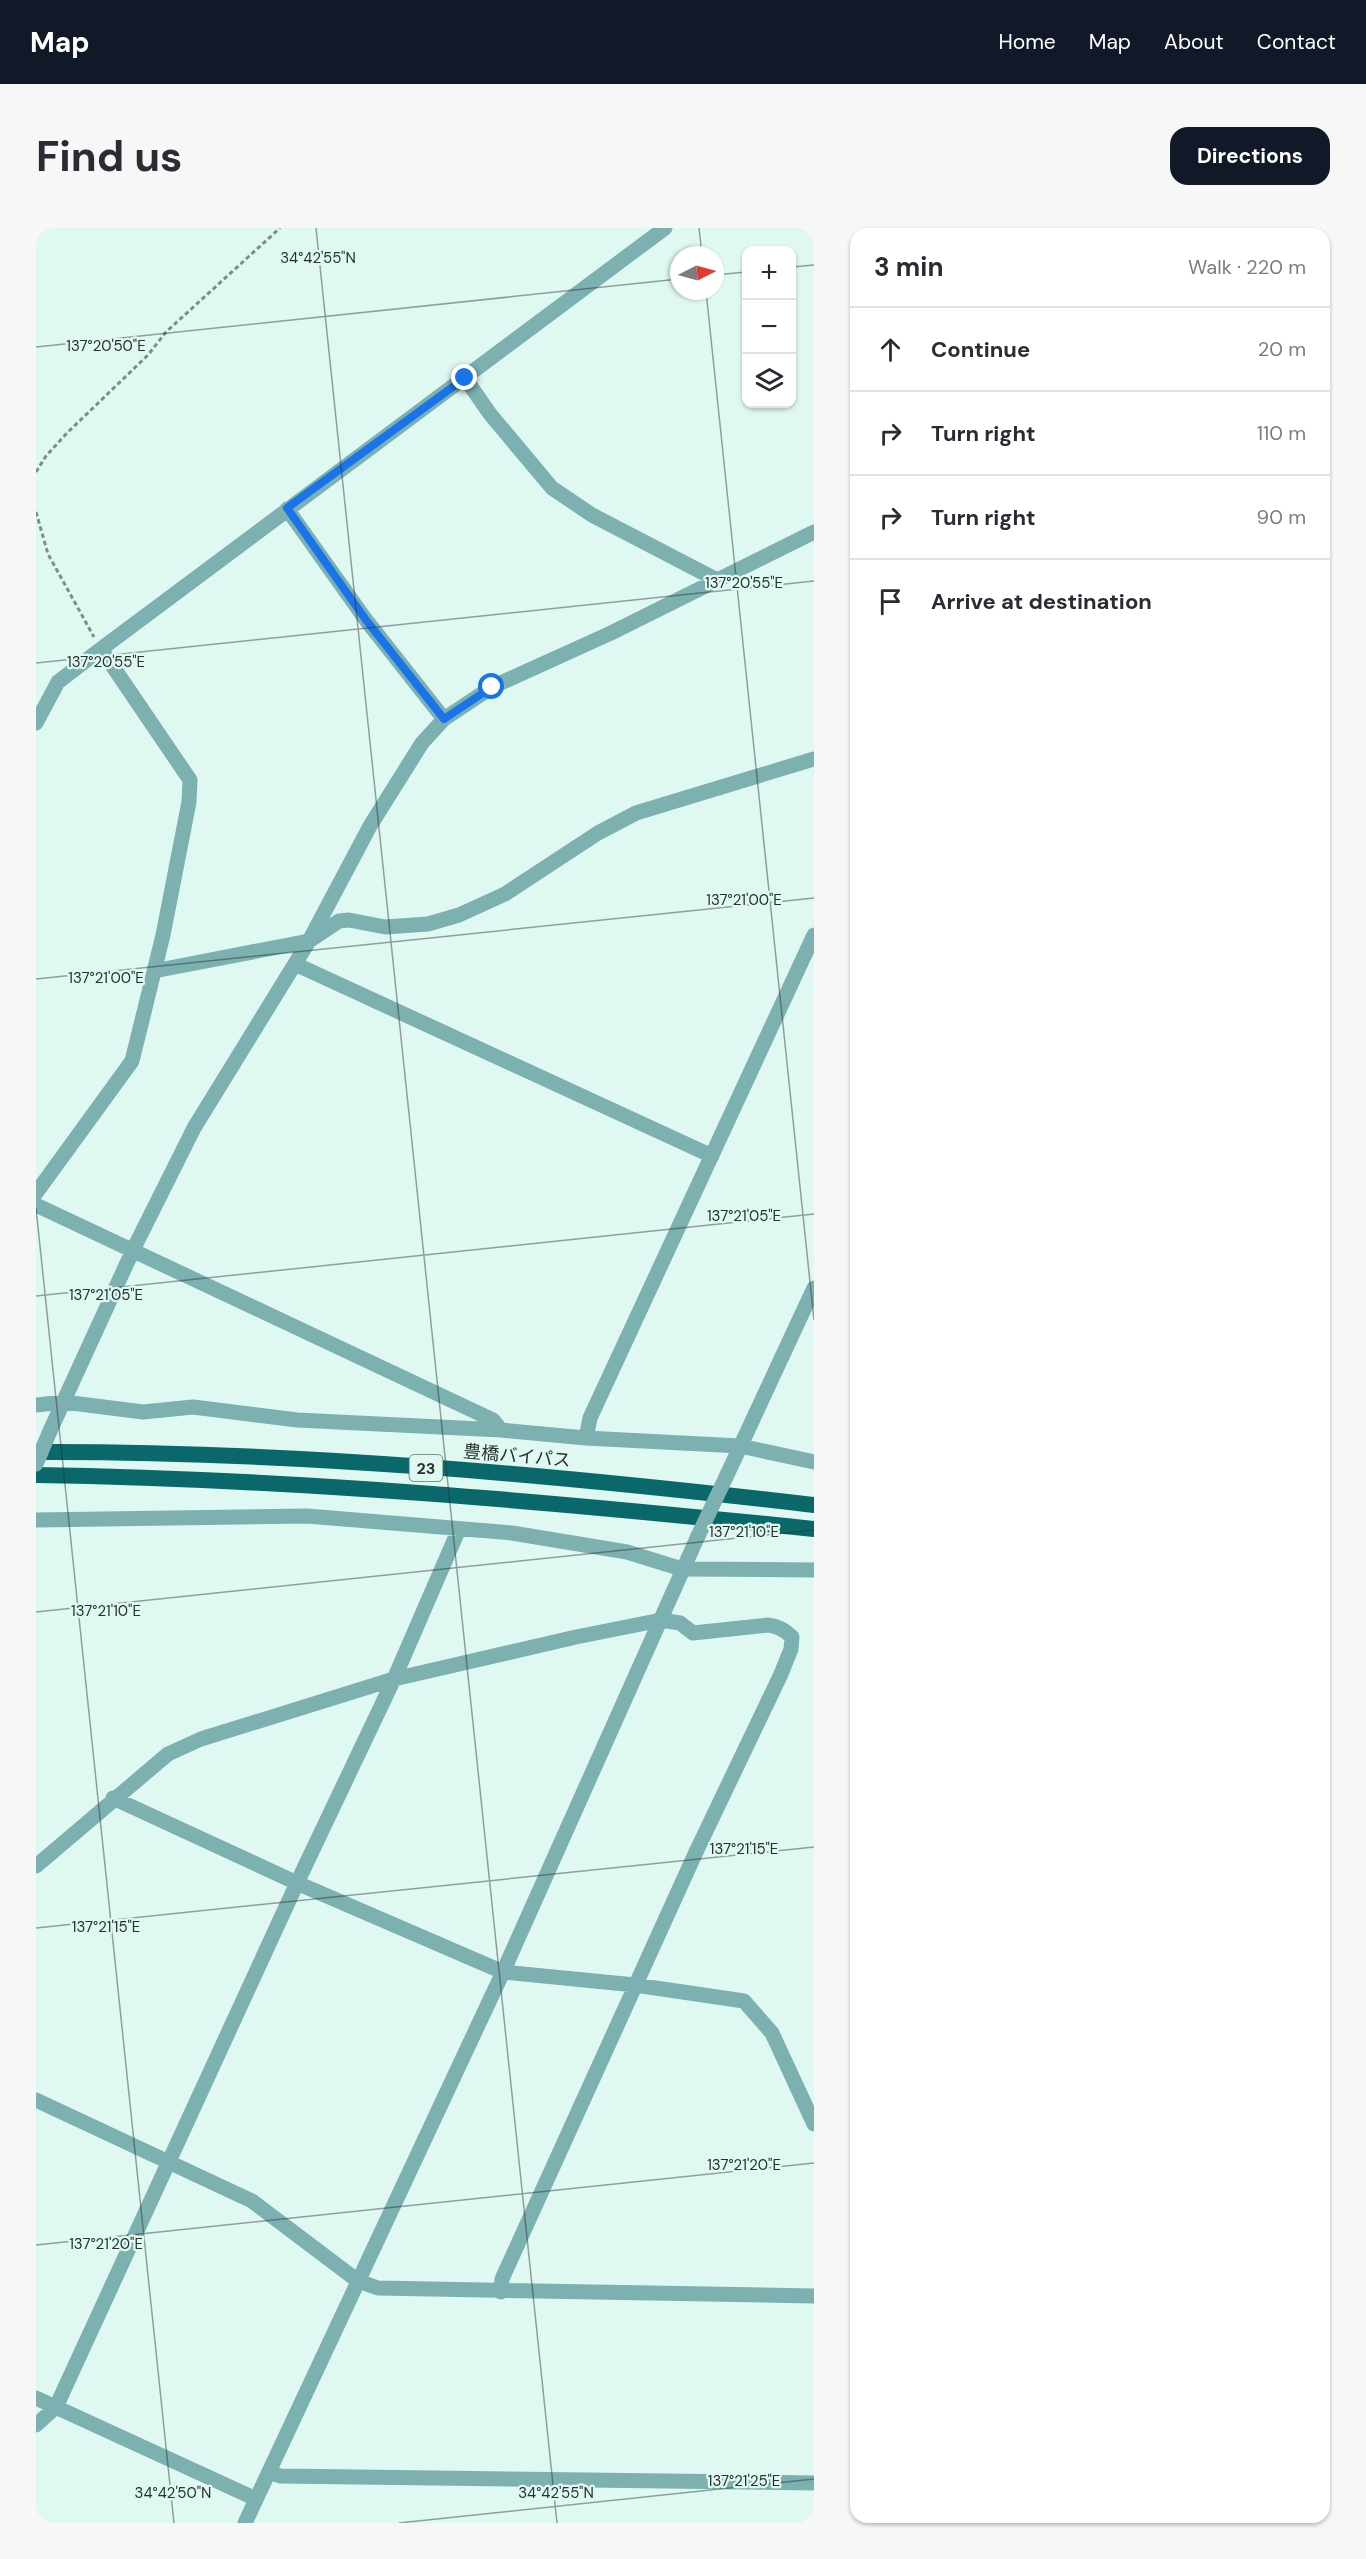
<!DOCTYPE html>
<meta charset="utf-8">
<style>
:root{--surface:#fff;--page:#f7f7f7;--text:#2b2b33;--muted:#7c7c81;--line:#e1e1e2;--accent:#111827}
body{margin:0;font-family:"DM Sans","Noto Sans JP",sans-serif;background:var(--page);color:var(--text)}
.controls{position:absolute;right:18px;top:18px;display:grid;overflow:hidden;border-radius:12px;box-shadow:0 2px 4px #0004}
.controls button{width:54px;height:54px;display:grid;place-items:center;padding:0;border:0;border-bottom:2px solid var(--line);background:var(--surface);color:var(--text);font:30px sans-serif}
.compass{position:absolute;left:634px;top:18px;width:54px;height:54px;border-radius:50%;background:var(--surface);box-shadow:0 2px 4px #0004;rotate:84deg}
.stop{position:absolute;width:18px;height:18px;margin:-14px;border:4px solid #1a73e8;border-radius:50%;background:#fff}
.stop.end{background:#1a73e8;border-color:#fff;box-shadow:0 2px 6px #0008}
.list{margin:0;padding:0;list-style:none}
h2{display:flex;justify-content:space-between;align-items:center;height:78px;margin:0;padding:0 24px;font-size:26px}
h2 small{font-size:20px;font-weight:400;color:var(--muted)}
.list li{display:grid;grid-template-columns:39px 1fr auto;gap:18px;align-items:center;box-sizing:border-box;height:84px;padding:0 24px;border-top:2px solid var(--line)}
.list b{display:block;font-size:22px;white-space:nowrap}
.list em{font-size:20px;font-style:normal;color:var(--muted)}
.icon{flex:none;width:33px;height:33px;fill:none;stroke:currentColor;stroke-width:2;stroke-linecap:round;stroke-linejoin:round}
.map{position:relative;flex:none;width:778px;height:2295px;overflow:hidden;border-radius:18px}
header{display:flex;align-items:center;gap:36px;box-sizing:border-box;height:84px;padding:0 30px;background:var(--accent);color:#fff}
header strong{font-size:28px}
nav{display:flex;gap:33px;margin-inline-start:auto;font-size:21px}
.intro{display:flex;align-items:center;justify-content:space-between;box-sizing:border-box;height:144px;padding:0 36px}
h1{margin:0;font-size:42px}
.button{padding:15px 27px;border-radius:18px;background:var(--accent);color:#fff;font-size:21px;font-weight:700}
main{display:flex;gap:36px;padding:0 36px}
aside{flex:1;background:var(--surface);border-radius:18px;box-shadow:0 2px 4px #0004}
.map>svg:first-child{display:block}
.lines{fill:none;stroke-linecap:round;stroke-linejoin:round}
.path{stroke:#7c8e89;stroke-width:3;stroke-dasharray:4.5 3;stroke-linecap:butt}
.minor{stroke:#7cb0b1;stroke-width:15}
.tertiary{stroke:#7cb0b1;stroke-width:15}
.trunk{stroke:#0a686a;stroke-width:16}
.minor-bridge{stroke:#7cb0b1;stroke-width:15}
.tertiary-bridge{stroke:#7cb0b1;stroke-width:15}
.route{stroke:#1a73e8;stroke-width:8}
.ticks{fill:none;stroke:#27312f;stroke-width:1.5;stroke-opacity:0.45}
.labels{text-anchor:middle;stroke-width:4.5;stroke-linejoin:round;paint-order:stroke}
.shield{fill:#dff9f2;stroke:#5e6d6a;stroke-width:1.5}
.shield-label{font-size:16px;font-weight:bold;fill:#27312f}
.street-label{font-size:18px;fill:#27312f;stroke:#dff9f2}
.ticks-label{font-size:15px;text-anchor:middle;fill:#27312f;stroke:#dff9f2;stroke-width:4.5;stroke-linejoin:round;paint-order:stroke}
</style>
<header>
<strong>Map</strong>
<nav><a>Home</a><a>Map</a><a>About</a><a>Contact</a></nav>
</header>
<div class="intro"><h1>Find us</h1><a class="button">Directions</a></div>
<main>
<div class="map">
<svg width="778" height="2295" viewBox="0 0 778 2295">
<rect width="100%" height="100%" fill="#dff9f2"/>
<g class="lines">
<path class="path" d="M0,244L10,228L31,205L112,127L130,104L244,0
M0,284L12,326L58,409"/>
<path class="minor" d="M429,150L454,186L516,260L556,287L681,352
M251,281L330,392L408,491
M0,495L22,454L65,421L629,0
M259,736L676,928
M118,743L273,713L303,693L313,692L349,699L392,696L423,687L469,666L562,605L600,585L778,531
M0,965L96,833L127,707L153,574L154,552L65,421
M0,977L457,1192L465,1202
M0,1177L28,1174L107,1184L157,1179L261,1192L465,1202L550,1210L704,1218L778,1234
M14,1203L97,1022L158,900L273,713L334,598L386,515L408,491L456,459L575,405L778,304
M550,1210L554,1190L778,707
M0,1292L271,1288L476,1305L591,1324L646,1341L778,1342
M77,1570L261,1655L467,1744L599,1757L708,1773L736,1805L778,1896
M0,1638L132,1526L165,1511L358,1451L540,1409L625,1392L644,1395L657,1405L732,1397C742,1398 749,1402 756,1409L755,1421L745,1446L660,1624L466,2051L465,2064
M0,1872L216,1973L322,2053L342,2060L778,2068
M0,2170L220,2271
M0,2197L20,2179L261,1655L358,1451L423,1301
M233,2244L244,2248L778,2255"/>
<path class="tertiary" d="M691,1247L778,1060
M209,2295L467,1744L662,1308"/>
<path class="trunk" d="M0,1224C260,1223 520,1247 778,1277
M0,1247C260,1251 519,1274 778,1301"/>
<path class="minor-bridge" d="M0,1236L14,1203"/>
<path class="tertiary-bridge" d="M662,1308L691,1247"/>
</g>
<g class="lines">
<path class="route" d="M429,150L251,280L330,392L408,491L456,459"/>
</g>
<path class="ticks" d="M280,0L521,2295M663,0L666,27M756,39L778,37M679,47L710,44M670,63L778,1092M0,119L643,51M0,435L778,353M0,751L778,670M0,980L138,2295M0,1068L778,986M0,1384L778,1302M0,1700L778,1619M0,2017L778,1935M363,2295L778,2251"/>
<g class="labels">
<rect class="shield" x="373.5" y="1227" width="33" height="26" rx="4.5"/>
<g class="shield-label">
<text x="390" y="1246">23</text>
</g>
<g class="street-label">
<text transform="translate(481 1228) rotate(5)" y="6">豊橋バイパス</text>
</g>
</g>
<g class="ticks-label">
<text x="282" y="35">34°42'55"N</text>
<text x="70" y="123">137°20'50"E</text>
<text x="708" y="360">137°20'55"E</text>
<text x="70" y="439">137°20'55"E</text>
<text x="708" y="677">137°21'00"E</text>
<text x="70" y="755">137°21'00"E</text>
<text x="708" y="993">137°21'05"E</text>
<text x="70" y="1072">137°21'05"E</text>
<text x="708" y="1309">137°21'10"E</text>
<text x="70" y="1388">137°21'10"E</text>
<text x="708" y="1626">137°21'15"E</text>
<text x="70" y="1704">137°21'15"E</text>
<text x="708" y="1942">137°21'20"E</text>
<text x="70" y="2021">137°21'20"E</text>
<text x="708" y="2258">137°21'25"E</text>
<text x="137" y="2270">34°42'50"N</text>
<text x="520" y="2270">34°42'55"N</text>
</g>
</svg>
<div class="controls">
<button>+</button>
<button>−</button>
<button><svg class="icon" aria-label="layers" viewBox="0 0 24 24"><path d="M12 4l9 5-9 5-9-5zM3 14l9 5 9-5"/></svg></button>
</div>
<svg class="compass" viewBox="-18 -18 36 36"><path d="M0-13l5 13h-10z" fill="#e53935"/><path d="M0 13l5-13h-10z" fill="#7c7c81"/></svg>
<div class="stop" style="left:456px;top:459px"></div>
<div class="stop end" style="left:429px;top:150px"></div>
</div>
<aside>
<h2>3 min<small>Walk · 220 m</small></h2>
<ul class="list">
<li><svg class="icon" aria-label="ahead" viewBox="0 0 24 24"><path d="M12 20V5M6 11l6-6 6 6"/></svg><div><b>Continue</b></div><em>20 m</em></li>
<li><svg class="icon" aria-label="right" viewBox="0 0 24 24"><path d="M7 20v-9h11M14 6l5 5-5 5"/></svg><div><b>Turn right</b></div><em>110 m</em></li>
<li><svg class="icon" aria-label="right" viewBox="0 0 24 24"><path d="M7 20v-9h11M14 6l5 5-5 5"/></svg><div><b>Turn right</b></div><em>90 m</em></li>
<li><svg class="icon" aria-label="arrive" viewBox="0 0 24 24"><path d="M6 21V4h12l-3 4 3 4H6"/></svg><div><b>Arrive at destination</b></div></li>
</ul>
</aside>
</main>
